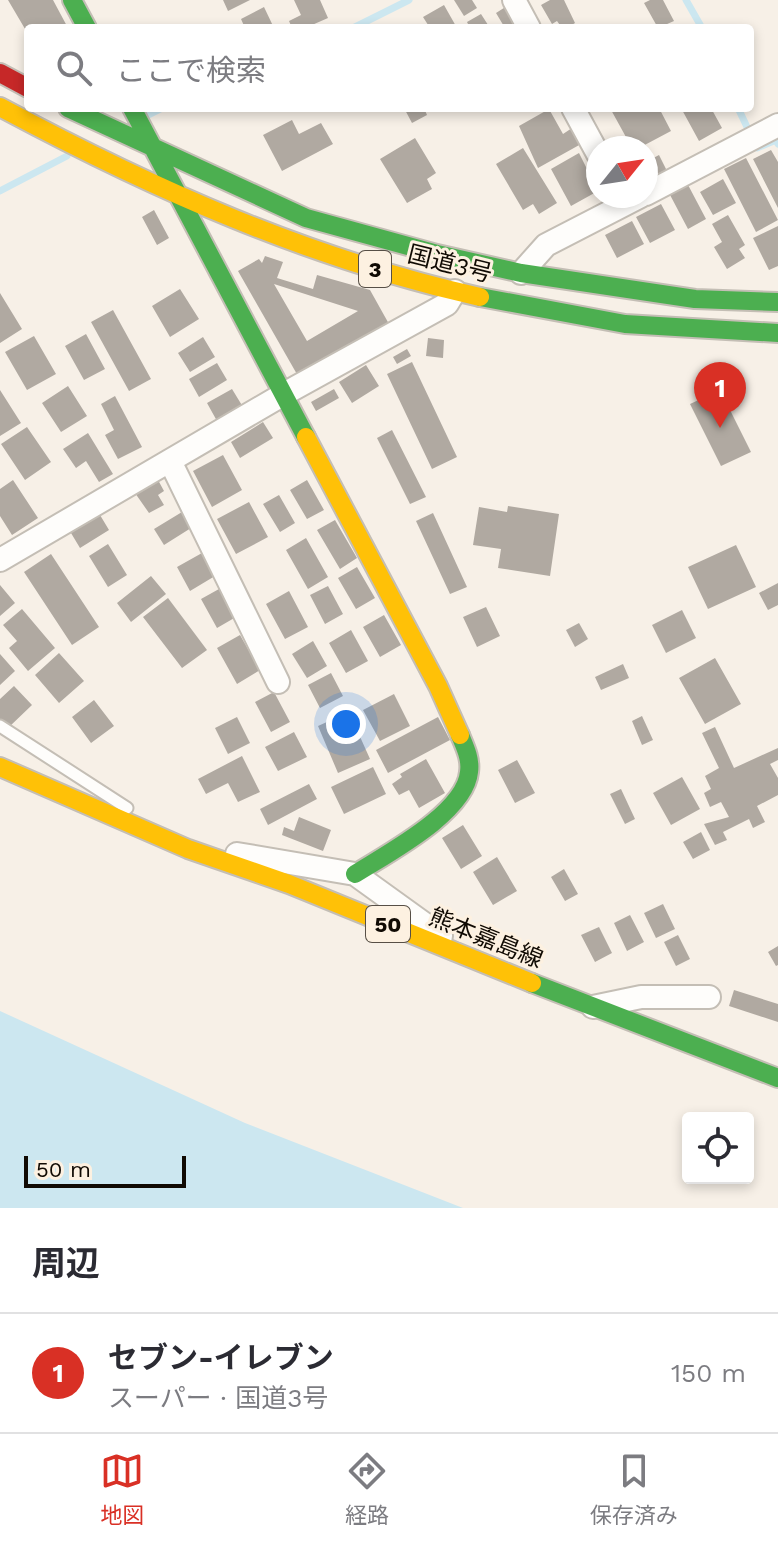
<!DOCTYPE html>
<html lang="ja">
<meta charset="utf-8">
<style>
:root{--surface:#fff;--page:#f2f2f3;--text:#2b2b33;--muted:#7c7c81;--line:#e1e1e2;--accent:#d93025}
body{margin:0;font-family:"Work Sans","Noto Sans JP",sans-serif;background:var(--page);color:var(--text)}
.controls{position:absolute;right:24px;bottom:24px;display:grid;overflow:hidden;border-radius:8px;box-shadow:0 4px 12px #0003}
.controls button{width:72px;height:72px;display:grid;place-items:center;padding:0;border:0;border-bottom:2px solid var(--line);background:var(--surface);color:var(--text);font:40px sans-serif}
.compass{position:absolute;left:586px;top:136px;width:72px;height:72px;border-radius:50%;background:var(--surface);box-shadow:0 4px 12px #0003;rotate:60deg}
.scale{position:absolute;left:24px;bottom:20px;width:162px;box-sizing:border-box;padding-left:8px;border:4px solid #100a03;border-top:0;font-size:22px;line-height:28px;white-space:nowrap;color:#100a03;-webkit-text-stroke:6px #fdf1e1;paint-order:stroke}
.you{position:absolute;left:346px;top:724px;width:28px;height:28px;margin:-20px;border:6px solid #fff;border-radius:50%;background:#1a73e8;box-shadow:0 0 0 12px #1a73e833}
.badge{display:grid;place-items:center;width:52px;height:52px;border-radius:50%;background:var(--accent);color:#fff;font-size:26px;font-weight:700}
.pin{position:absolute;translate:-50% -66px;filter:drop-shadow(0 2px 4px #0008)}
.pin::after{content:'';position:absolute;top:42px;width:28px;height:24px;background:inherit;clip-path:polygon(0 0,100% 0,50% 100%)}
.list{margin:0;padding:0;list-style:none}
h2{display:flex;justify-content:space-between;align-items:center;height:104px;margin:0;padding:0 32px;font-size:34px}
h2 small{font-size:26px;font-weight:400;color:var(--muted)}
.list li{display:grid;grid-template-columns:52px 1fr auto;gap:24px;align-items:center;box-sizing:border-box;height:120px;padding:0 32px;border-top:2px solid var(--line)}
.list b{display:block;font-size:30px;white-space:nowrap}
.list p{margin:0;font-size:26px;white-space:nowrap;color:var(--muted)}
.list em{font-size:26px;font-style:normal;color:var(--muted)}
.icon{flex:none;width:44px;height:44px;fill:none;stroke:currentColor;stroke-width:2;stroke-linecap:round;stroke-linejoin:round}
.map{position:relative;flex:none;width:778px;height:1208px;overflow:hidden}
.search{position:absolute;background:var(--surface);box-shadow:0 4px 12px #0003;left:24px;right:24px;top:24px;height:88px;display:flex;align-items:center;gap:20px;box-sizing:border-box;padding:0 28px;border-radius:8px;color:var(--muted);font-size:30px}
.sheet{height:224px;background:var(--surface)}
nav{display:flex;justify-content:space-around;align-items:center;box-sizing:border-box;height:112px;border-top:2px solid var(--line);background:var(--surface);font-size:22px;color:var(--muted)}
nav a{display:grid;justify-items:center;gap:4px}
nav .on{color:var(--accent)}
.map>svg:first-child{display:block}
.water{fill:#cce7f0}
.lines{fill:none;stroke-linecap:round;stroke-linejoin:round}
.stream{stroke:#cce7f0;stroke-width:7}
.building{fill:#b0a9a1;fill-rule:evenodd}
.lane-casing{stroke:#c4beb5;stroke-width:15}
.street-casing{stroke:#c4beb5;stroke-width:26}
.fast-casing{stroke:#c4beb5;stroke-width:22}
.slow-casing{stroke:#c4beb5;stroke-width:22}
.jam-casing{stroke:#c4beb5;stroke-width:22}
.lane{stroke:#fefdfb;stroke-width:11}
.street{stroke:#fefdfb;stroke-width:22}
.fast{stroke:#4caf50;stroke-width:18}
.slow{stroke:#ffc107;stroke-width:18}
.jam{stroke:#c62828;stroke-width:18}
.labels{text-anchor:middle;stroke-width:6;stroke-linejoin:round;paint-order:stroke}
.shield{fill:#fdf1e1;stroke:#574f46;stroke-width:2}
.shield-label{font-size:22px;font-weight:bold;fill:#100a03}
.street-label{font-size:24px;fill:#100a03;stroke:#fdf1e1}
</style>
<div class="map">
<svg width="778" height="1208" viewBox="0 0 778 1208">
<rect width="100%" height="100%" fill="#f7f0e7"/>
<path class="water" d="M0,1011L245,1123L463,1208H0Z"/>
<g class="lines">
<path class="stream" d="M686,0L702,28
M353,28L409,0
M738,108L757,148L776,140L778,144
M146,116L162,108
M0,191L67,156"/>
</g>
<path class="building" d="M8,0H53L68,28H28V34Z
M223,0H250L228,11Z
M294,0H320L328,18L312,25L314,28H292L289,21L301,15Z
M454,0H472L477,8L464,16Z
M550,0H564L575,23L567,28H562L557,21L552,24L541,5Z
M650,0H663L674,21L658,28L644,3Z
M444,5L457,28H430L423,17Z
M507,6L518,25L512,28H505L496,13Z
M264,7L274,28H245L241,19Z
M481,14L490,28H470L467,22Z
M404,108H424L427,115L412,123Z
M610,108H659L671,131L639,148H632Z
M681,108H711L722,128L699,141Z
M549,109L563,134L572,128L581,144L538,168L519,126Z
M292,120L299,134L321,123L333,144L282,171L263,135Z
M415,138L436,173L427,179L432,189L407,203L380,159Z
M523,148L557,203L539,214L533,204L523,210L496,164Z
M771,150L778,162V208L753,159Z
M579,153L598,191L571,206L551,169Z
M659,155L667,171L646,183V162Z
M746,158L778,220L756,232L724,169Z
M723,179L736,203L713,215L700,192Z
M687,183L706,219L688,229L669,193Z
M661,204L675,230L650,243L636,217Z
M154,210L169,238L157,245L142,217Z
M728,215L745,245L739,249L745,258L727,269L714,247L722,242L712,224Z
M632,221L644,244L617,258L605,235Z
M778,226V266L769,270L753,238Z
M265,256L283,262L277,278L313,289L317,275L370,290L389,324L298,376L238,271L259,259L262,263ZM274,284L358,311L307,341Z
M180,289L199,319L170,337L152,306Z
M0,293L22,329L0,343Z
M113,310L151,379L129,391L91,322Z
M86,334L105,369L84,380L65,346Z
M34,336L56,374L27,390L5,352Z
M203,337L215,357L190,372L178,353Z
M428,338L444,340L443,358L426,356Z
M407,349L411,356L397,364L393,357Z
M412,362L457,457L432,469L387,374Z
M217,363L227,380L199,397L189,379Z
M366,365L379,386L352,403L339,382Z
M68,386L87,416L61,432L42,403Z
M232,389L243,407L217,421L207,403Z
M334,389L339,398L316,411L311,402Z
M0,390L21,423L0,436Z
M720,390L751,452L721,466L690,404Z
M115,396L142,447L118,459L105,435L114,430L101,404Z
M263,422L273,438L240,458L231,442Z
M27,427L51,462L25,480L1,444Z
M392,430L426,497L410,504L377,438Z
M88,433L113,474L99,482L86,461L76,468L63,449Z
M223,455L242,490L212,507L193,471Z
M13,480L38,518L12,535L0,516V489Z
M158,480L164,491L158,495L164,505L149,513L135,493Z
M307,480L324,510L307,519L290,490Z
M279,495L295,523L280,532L263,504Z
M249,502L268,537L236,554L217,519Z
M508,506L559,514L550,576L498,568L501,549L473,545L479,507L507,512Z
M97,510L109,530L80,548L68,528Z
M182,512L191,528L164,545L154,529Z
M433,513L467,587L450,594L416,521Z
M335,520L357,558L340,569L317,530Z
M306,538L328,577L308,589L286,550Z
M108,544L127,575L108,587L89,556Z
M736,545L756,587L708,609L688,567Z
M202,553L215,576L190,591L177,567Z
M51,554L99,627L72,645L24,572Z
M357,567L375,598L356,609L338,578Z
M151,576L166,594L131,622L117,603Z
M778,583V605L768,610L759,593Z
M0,585L15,603L0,616Z
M328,586L343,614L325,624L310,595Z
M219,589L236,617L217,628L201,599Z
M289,591L308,627L285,639L266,604Z
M168,598L207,650L182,668L143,617Z
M486,607L500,636L477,647L463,617Z
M22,609L55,648L28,671L9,648L17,641L3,625Z
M682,610L696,638L666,653L652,625Z
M384,615L401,645L380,657L363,627Z
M579,623L588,639L575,647L566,630Z
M351,630L368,661L346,673L329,643Z
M240,635L260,670L237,684L217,648Z
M313,641L327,666L307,678L292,654Z
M59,653L84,681L59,703L35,675Z
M0,654L15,671L0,685Z
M715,658L741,704L705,724L679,678Z
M623,664L629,678L601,690L595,677Z
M331,673L343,696L320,708L308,685Z
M14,686L32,705L8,728L0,719V699Z
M274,692L290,722L271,732L255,702Z
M394,694L410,726L380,741L363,710Z
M94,700L114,726L91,743L72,717Z
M349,712L370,759L338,773L318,726Z
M642,716L653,740L642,745L632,721Z
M237,717L250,743L228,754L215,728Z
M438,717L450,740L388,773L376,750Z
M715,727L734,768L778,748V760L770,764L778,778V795L757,806L765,822L753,828L749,819L723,832L727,840L715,845L704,824L729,817L721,802L710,807L704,793L711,789L705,776L719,768L702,733Z
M294,732L307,757L278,771L265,747Z
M242,756L260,792L238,802L228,783L206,794L198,779Z
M426,759L445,793L419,808L409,790L399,795L392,784L402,777L400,774Z
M517,760L535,793L515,803L498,770Z
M373,767L386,794L344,814L331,787Z
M682,777L700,809L671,825L653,793Z
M309,784L317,799L268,825L260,809Z
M621,789L635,819L625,824L610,794Z
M299,817L331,830L323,851L282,835L284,827L294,831Z
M463,825L482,856L461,869L442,838Z
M701,832L710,850L693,859L683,842Z
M497,857L517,891L493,905L473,872Z
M564,869L578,894L565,901L551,877Z
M663,904L675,929L656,938L644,913Z
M630,915L644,942L627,951L614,923Z
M599,927L612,953L595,962L581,935Z
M678,935L690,959L676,966L664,942Z
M778,946V965L776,966L768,952Z
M734,990L778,1004V1022L729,1006Z"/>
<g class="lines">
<g class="lane-casing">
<path id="lane" d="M0,726L127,808"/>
</g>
<g class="street-casing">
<path id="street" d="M514,0L529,28
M573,108L598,154
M646,194L778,125
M521,273L546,245L641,196
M170,461L278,682
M0,560L284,394L447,304L455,291
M237,854L355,874L441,936
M593,1007L641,997H709"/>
</g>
<g class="fast-casing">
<path id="fast" d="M72,0L87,28
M68,108L306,218L437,254L521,273L695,299L778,302
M132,108L306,437
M480,297L625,324L778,333
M355,874C388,853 465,813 469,772C471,759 465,747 460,735
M532,983L778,1078"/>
</g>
<g class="slow-casing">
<path id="slow" d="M0,107C153,189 310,259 480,297
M306,437L438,686L460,735
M0,767L188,849L289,884L532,983"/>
</g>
<g class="jam-casing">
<path id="jam" d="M0,73L28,88"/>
</g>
<use href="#lane" class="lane"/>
<use href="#street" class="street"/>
<use href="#fast" class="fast"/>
<use href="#slow" class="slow"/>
<use href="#jam" class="jam"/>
</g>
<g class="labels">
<g class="shield">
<rect x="359" y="251" width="32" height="36" rx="6"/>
<rect x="366" y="906" width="44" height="36" rx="6"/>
</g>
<g class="shield-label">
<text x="375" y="277">3</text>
<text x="388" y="932">50</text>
</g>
<g class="street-label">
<text transform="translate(450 264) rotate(14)" y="8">国道3号</text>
<text transform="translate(486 938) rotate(22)" y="8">熊本嘉島線</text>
</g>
</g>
</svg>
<div class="controls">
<button><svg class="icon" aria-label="locate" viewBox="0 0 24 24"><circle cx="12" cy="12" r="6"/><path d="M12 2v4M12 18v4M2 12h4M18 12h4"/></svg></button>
</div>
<svg class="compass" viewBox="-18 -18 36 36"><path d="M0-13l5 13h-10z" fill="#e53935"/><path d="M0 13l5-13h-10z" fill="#7c7c81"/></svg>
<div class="scale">50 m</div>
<div class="you"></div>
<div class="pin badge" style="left:720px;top:428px">1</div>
<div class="search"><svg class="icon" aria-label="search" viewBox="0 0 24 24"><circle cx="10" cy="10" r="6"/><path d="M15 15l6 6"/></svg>ここで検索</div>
</div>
<section class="sheet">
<h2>周辺<small></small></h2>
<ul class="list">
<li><span class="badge">1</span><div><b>セブン-イレブン</b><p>スーパー · 国道3号</p></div><em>150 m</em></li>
</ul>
</section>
<nav>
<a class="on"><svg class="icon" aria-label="map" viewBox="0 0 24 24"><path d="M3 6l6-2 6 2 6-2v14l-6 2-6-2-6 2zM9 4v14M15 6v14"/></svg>地図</a>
<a><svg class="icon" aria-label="directions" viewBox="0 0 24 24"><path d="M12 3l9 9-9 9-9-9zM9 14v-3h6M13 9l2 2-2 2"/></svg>経路</a>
<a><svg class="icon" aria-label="saved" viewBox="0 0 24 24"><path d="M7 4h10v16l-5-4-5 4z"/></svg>保存済み</a>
</nav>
